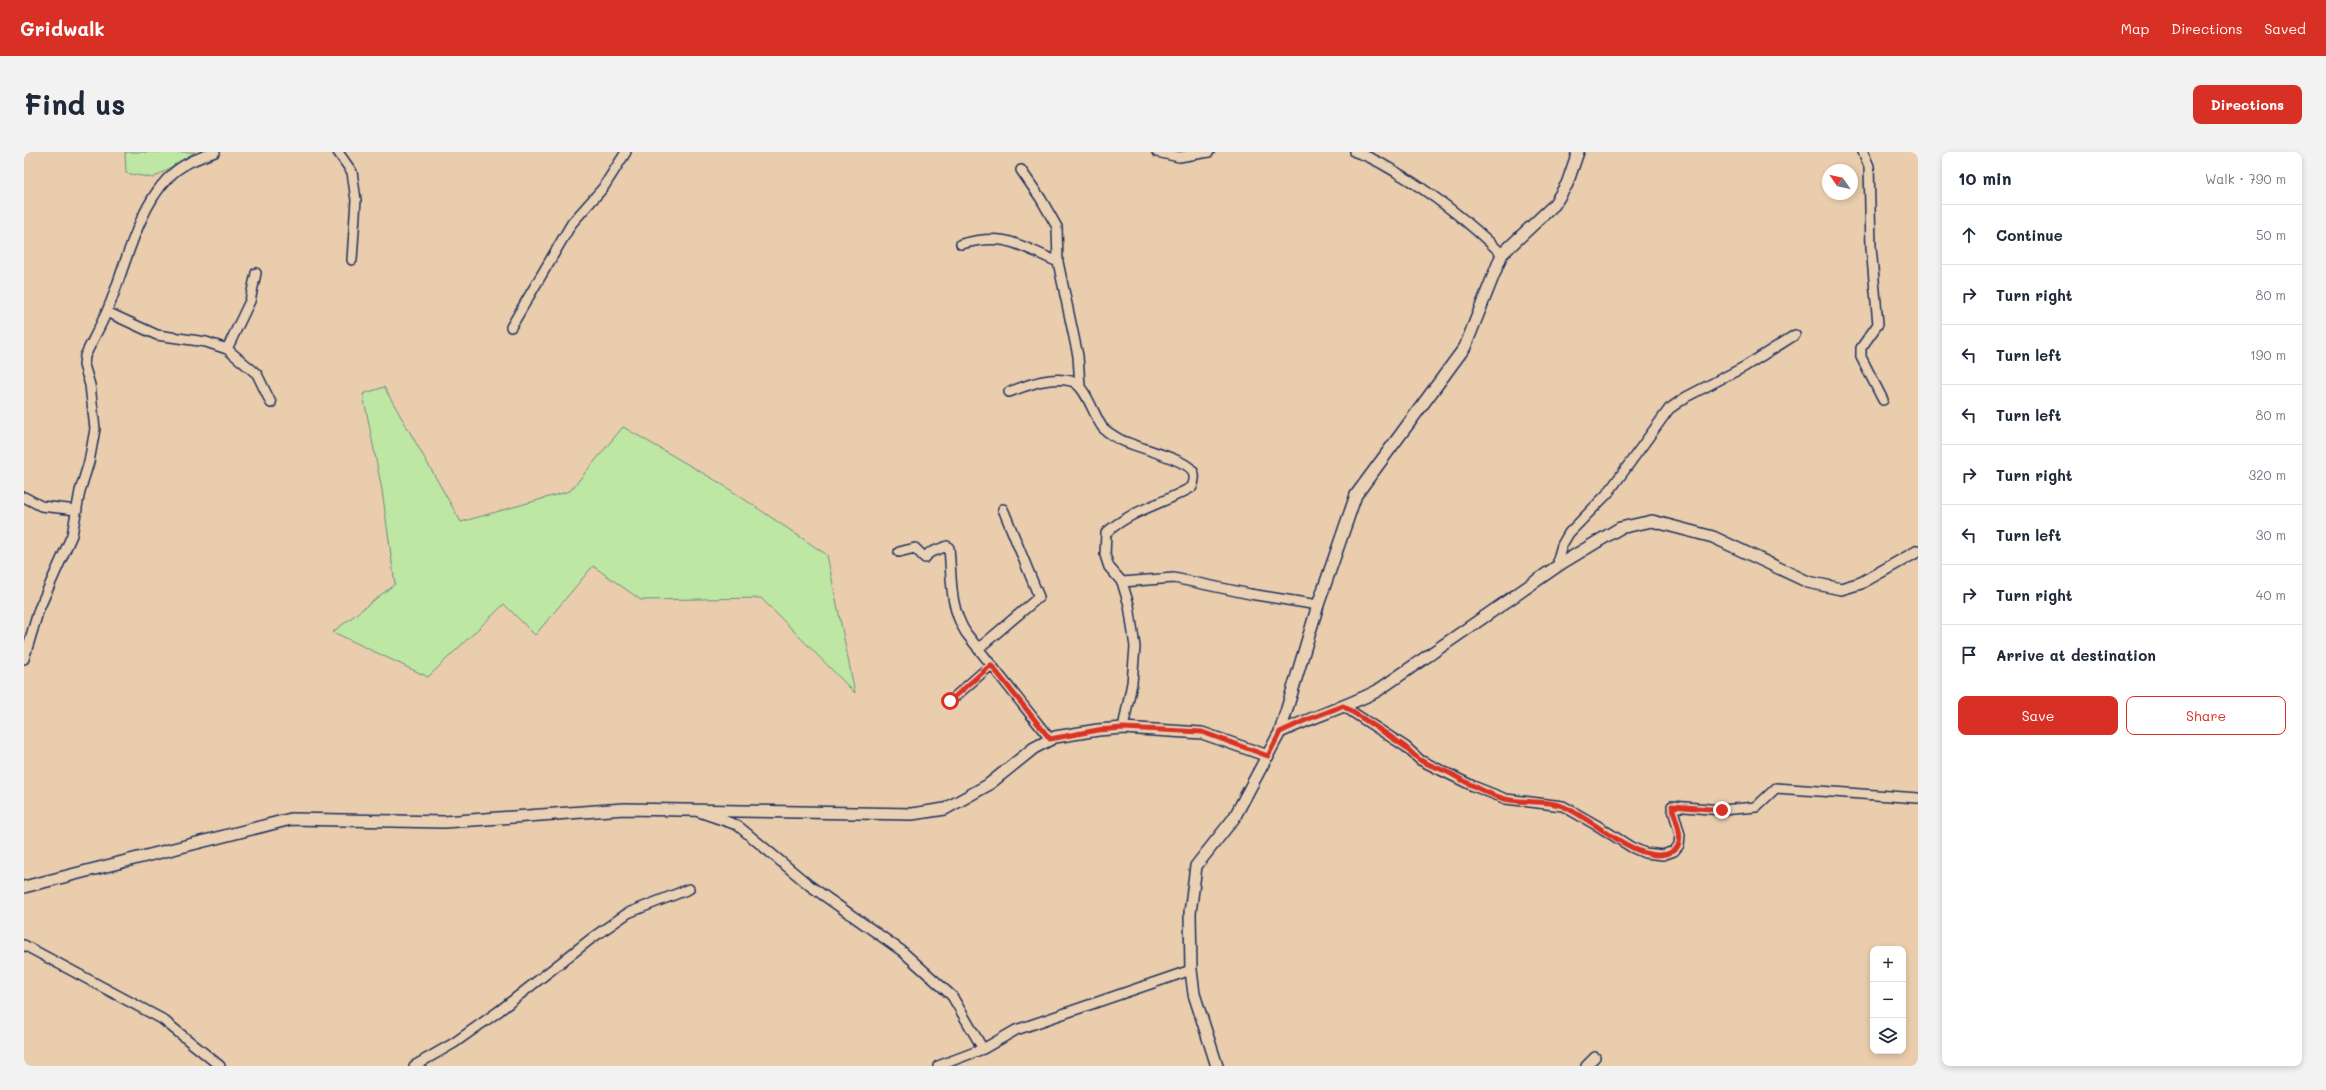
<!DOCTYPE html>
<meta charset="utf-8">
<style>
:root{--surface:#fff;--page:#f2f2f3;--text:#1f2937;--muted:#747a83;--line:#e0e1e3;--accent:#d93025}
body{margin:0;font-family:Mali,sans-serif;background:var(--page);color:var(--text)}
.controls{position:absolute;right:12px;bottom:12px;display:grid;overflow:hidden;border-radius:8px;box-shadow:0 2px 6px #0003}
.controls button{width:36px;height:36px;display:grid;place-items:center;padding:0;border:0;border-bottom:1px solid var(--line);background:var(--surface);color:var(--text);font:20px sans-serif}
.compass{position:absolute;left:1798px;top:12px;width:36px;height:36px;border-radius:50%;background:var(--surface);box-shadow:0 2px 6px #0003;rotate:304deg}
.stop{position:absolute;width:12px;height:12px;margin:-9px;border:3px solid #d93025;border-radius:50%;background:#fff}
.stop.end{background:#d93025;border-color:#fff;box-shadow:0 1px 4px #0008}
.list{margin:0;padding:0;list-style:none}
h2{display:flex;justify-content:space-between;align-items:center;height:52px;margin:0;padding:0 16px;font-size:17px}
h2 small{font-size:13px;font-weight:400;color:var(--muted)}
.list li{display:grid;grid-template-columns:26px 1fr auto;gap:12px;align-items:center;box-sizing:border-box;height:60px;padding:0 16px;border-top:1px solid var(--line)}
.list b{display:block;font-size:15px;white-space:nowrap}
.list em{font-size:13px;font-style:normal;color:var(--muted)}
.actions{display:flex;gap:8px;padding:12px 16px}
.actions a{flex:1;padding:9px 0;border:1px solid var(--accent);border-radius:8px;text-align:center;font-size:14px;color:var(--accent)}
.actions .main{background:var(--accent);color:#fff}
.icon{flex:none;width:22px;height:22px;fill:none;stroke:currentColor;stroke-width:2;stroke-linecap:round;stroke-linejoin:round}
.map{position:relative;flex:none;width:1894px;height:914px;overflow:hidden;border-radius:8px}
header{display:flex;align-items:center;gap:24px;box-sizing:border-box;height:56px;padding:0 20px;background:var(--accent);color:#fff}
header strong{font-size:19px}
nav{display:flex;gap:22px;margin-inline-start:auto;font-size:14px}
.intro{display:flex;align-items:center;justify-content:space-between;box-sizing:border-box;height:96px;padding:0 24px}
h1{margin:0;font-size:28px}
.button{padding:10px 18px;border-radius:8px;background:var(--accent);color:#fff;font-size:14px;font-weight:700}
main{display:flex;gap:24px;padding:0 24px}
aside{flex:1;background:var(--surface);border-radius:8px;box-shadow:0 2px 6px #0003}
.map>svg:first-child{display:block}
.green{fill:#bee7a3;stroke:#6c8b80}
.lines{fill:none;stroke-linecap:round;stroke-linejoin:round}
.minor-casing{stroke:#1b2f5e;stroke-width:12}
.tertiary-casing{stroke:#1b2f5e;stroke-width:14}
.minor{stroke:#ebd1b3;stroke-width:9}
.tertiary{stroke:#ebd1b3;stroke-width:11}
.route{stroke:#d93025;stroke-width:5}
</style>
<header>
<strong>Gridwalk</strong>
<nav><a>Map</a><a>Directions</a><a>Saved</a></nav>
</header>
<div class="intro"><h1>Find us</h1><a class="button">Directions</a></div>
<main>
<div class="map">
<svg width="1894" height="914" viewBox="0 0 1894 914">
<rect width="100%" height="100%" fill="#e9cdac"/>
<filter id="ink" filterUnits="userSpaceOnUse"><feTurbulence type="fractalNoise" baseFrequency=".025" numOctaves="2"/><feDisplacementMap in="SourceGraphic" scale="8" xChannelSelector="R" yChannelSelector="G"/><feConvolveMatrix kernelMatrix="1 2 1 2 8 2 1 2 1" color-interpolation-filters="sRGB"/></filter>
<g filter="url(#ink)">
<path class="green" d="M101,0H171L129,26L102,21Z
M360,235L437,370L546,339L599,275L696,331L803,403L831,541L737,446L617,448L569,414L511,483L480,452L404,525L309,480L371,432L358,338L339,242Z"/>
<g class="lines">
<g class="minor-casing">
<path id="minor" d="M314,0L328,20L332,48L328,108
M1133,0L1155,5L1185,0
M1331,0C1346,4 1358,12 1372,20C1411,43 1445,70 1478,102
M1839,0L1845,14L1847,95L1854,172L1837,196V205L1859,248
M997,18L1017,47L1033,75L1034,110L1054,204L1056,234
M937,92C982,80 994,93 1034,110
M83,160L133,183L182,190L203,197L233,222L247,251
M487,175L548,71L579,36L602,0
M203,197L226,149L232,121
M985,240C1004,233 1025,224 1047,229C1062,233 1070,265 1079,276C1083,280 1090,284 1095,287C1110,295 1159,306 1168,318C1172,323 1170,330 1168,335C1139,352 1107,358 1082,381L1081,403L1085,415L1098,430L1105,453L1111,495L1108,531L1099,576
M0,345L17,354L53,358
M875,400L891,396L901,406L905,401L923,394L925,396C928,427 925,454 942,481L1026,587
M1538,411L1534,407L1538,393L1545,381L1584,341L1645,257L1662,245L1720,215L1771,183
M1098,430L1150,426L1226,442L1294,453
M954,497L1015,445L979,357
M0,507L15,457L48,383L56,339L65,310L71,277L66,233L60,213L61,204C69,187 79,170 86,152C101,114 115,55 144,26C157,12 174,6 191,0
M926,549L967,513
M1319,554L1382,595L1396,608L1449,634L1482,647L1539,654L1574,674L1607,695L1621,701L1639,703L1650,699L1655,693L1656,683L1648,654L1698,658L1732,655L1752,636L1894,646
M675,660L713,673L785,733L878,799L928,844L959,897
M0,793L138,867L196,914
M390,914L430,891L475,859L568,786L604,761L665,737
M914,914L959,897L992,878L1167,818
M1562,914L1571,905"/>
</g>
<g class="tertiary-casing">
<path id="tertiary" d="M1256,580C1288,565 1322,555 1353,539L1538,411L1596,376L1628,369L1689,385L1784,430L1817,437L1837,431L1894,399
M0,735L267,667L420,670L600,657L888,662L921,657L964,633L1010,596L1031,585L1074,578L1099,576L1178,581L1244,604
M1193,914L1170,842L1167,818L1166,761L1172,714L1210,666L1256,580L1294,453L1332,343L1441,195L1478,102L1530,53L1543,32L1554,0"/>
</g>
<use href="#minor" class="minor"/>
<use href="#tertiary" class="tertiary"/>
</g>
</g>
<g class="lines" filter="url(#ink)">
<path class="route" d="M926,549L967,513L1026,587L1074,578L1099,576L1178,580L1244,604L1256,580L1282,568L1319,554C1340,567 1360,580 1380,594C1386,598 1390,604 1396,608C1406,614 1419,617 1429,623C1445,632 1463,642 1481,647C1500,652 1520,647 1538,654C1566,664 1620,718 1649,699C1663,691 1651,667 1648,654L1698,658"/>
</g>
</svg>
<div class="controls">
<button>+</button>
<button>−</button>
<button><svg class="icon" aria-label="layers" viewBox="0 0 24 24"><path d="M12 4l9 5-9 5-9-5zM3 14l9 5 9-5"/></svg></button>
</div>
<svg class="compass" viewBox="-18 -18 36 36"><path d="M0-13l5 13h-10z" fill="#e53935"/><path d="M0 13l5-13h-10z" fill="#747a83"/></svg>
<div class="stop" style="left:926px;top:549px"></div>
<div class="stop end" style="left:1698px;top:658px"></div>
</div>
<aside>
<h2>10 min<small>Walk · 790 m</small></h2>
<ul class="list">
<li><svg class="icon" aria-label="ahead" viewBox="0 0 24 24"><path d="M12 20V5M6 11l6-6 6 6"/></svg><div><b>Continue</b></div><em>50 m</em></li>
<li><svg class="icon" aria-label="right" viewBox="0 0 24 24"><path d="M7 20v-9h11M14 6l5 5-5 5"/></svg><div><b>Turn right</b></div><em>80 m</em></li>
<li><svg class="icon" aria-label="left" viewBox="0 0 24 24"><path d="M17 20v-9H6M10 6l-5 5 5 5"/></svg><div><b>Turn left</b></div><em>190 m</em></li>
<li><svg class="icon" aria-label="left" viewBox="0 0 24 24"><path d="M17 20v-9H6M10 6l-5 5 5 5"/></svg><div><b>Turn left</b></div><em>80 m</em></li>
<li><svg class="icon" aria-label="right" viewBox="0 0 24 24"><path d="M7 20v-9h11M14 6l5 5-5 5"/></svg><div><b>Turn right</b></div><em>320 m</em></li>
<li><svg class="icon" aria-label="left" viewBox="0 0 24 24"><path d="M17 20v-9H6M10 6l-5 5 5 5"/></svg><div><b>Turn left</b></div><em>30 m</em></li>
<li><svg class="icon" aria-label="right" viewBox="0 0 24 24"><path d="M7 20v-9h11M14 6l5 5-5 5"/></svg><div><b>Turn right</b></div><em>40 m</em></li>
<li><svg class="icon" aria-label="arrive" viewBox="0 0 24 24"><path d="M6 21V4h12l-3 4 3 4H6"/></svg><div><b>Arrive at destination</b></div></li>
</ul>
<div class="actions"><a class="main">Save</a><a>Share</a></div>
</aside>
</main>
